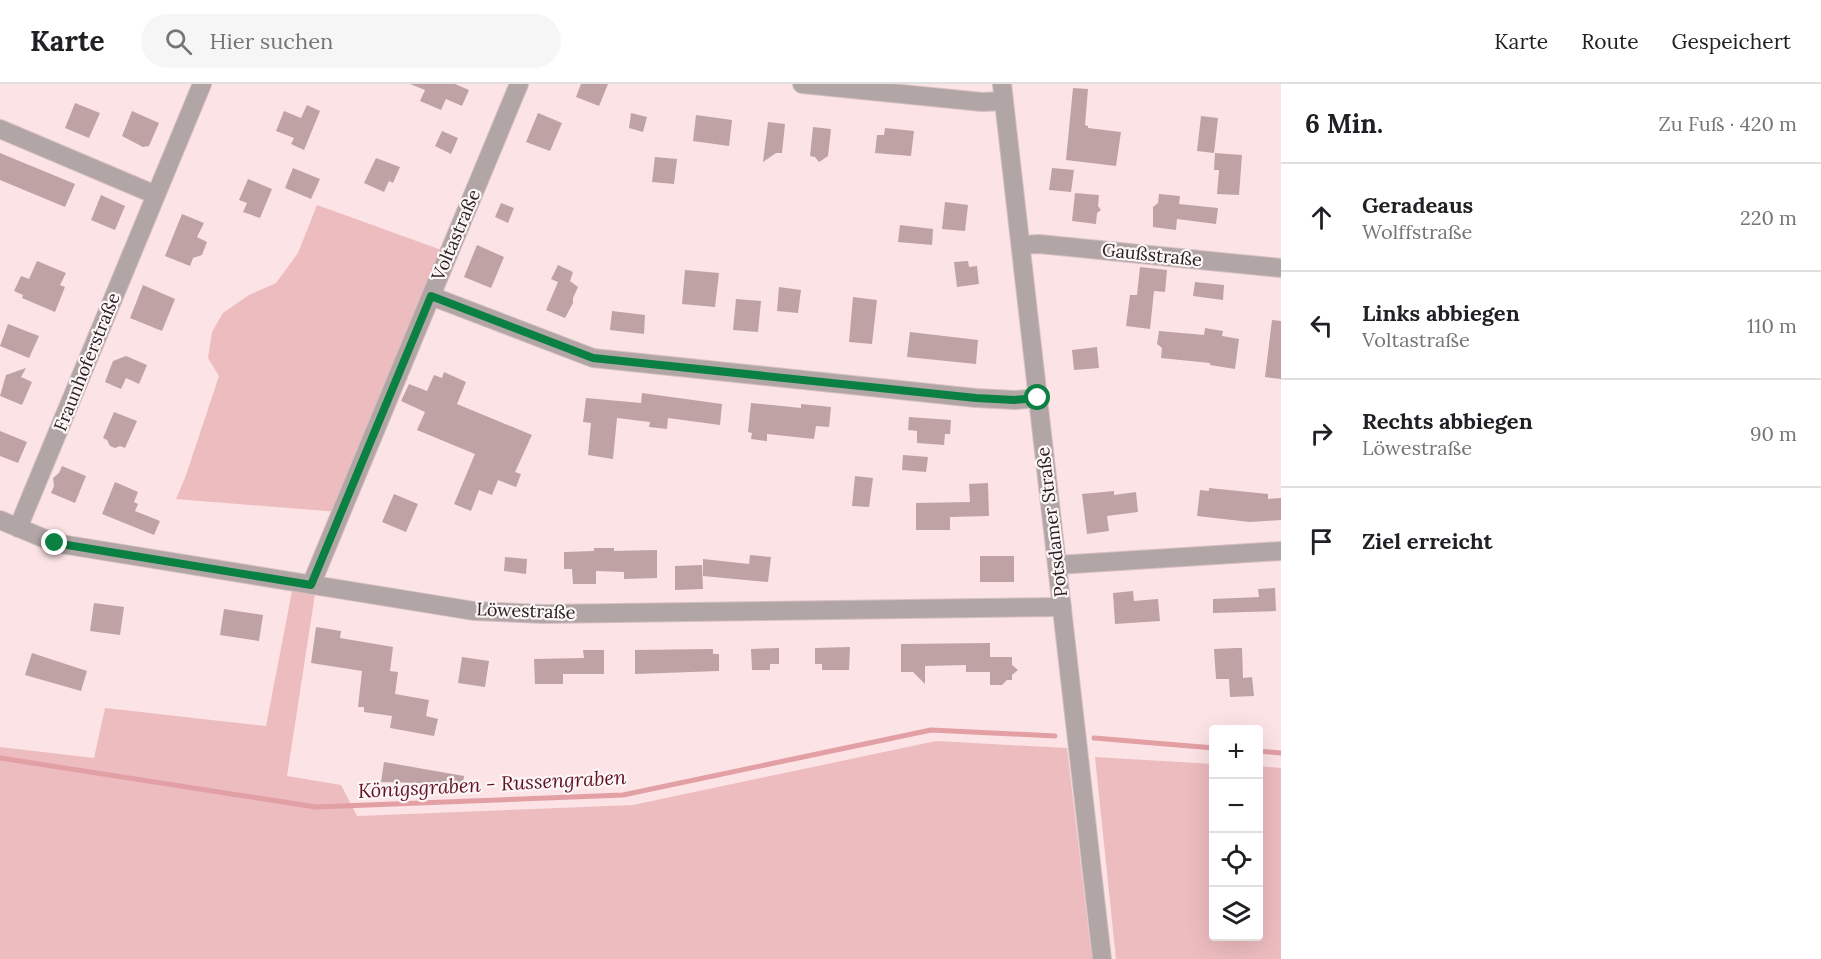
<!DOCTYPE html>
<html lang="de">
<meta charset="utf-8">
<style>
:root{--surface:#fff;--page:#f6f6f6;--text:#202124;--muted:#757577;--line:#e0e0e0}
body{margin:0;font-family:Lora,serif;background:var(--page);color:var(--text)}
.controls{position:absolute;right:18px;bottom:18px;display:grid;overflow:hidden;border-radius:6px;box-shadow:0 6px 24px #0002}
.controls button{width:54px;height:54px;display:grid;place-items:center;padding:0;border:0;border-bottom:2px solid var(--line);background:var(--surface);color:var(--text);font:30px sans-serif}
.stop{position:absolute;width:18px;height:18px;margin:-14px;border:4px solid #0b8043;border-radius:50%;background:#fff}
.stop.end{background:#0b8043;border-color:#fff;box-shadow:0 2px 6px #0008}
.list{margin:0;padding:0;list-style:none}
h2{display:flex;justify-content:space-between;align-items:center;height:78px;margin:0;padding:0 24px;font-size:26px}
h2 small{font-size:20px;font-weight:400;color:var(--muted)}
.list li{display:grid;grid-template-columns:39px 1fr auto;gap:18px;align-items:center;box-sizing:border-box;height:108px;padding:0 24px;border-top:2px solid var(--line)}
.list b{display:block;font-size:22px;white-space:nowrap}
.list p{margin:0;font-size:20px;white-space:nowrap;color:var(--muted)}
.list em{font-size:20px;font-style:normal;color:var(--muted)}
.icon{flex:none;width:33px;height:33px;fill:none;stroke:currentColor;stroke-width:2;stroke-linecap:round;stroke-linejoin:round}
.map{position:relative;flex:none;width:1281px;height:875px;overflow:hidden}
header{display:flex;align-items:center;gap:36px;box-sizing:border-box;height:84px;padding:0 30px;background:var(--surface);border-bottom:2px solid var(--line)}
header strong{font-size:28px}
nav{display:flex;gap:33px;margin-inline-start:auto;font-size:21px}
.search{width:420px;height:54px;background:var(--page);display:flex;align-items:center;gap:15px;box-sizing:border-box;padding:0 21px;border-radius:33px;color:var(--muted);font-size:22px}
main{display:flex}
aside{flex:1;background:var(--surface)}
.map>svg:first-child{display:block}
.green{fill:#edbcbf}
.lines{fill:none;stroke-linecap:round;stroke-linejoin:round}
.stream{stroke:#e29fa4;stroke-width:5}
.building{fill:#bfa3a4}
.minor-casing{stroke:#d7c0c2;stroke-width:20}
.tertiary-casing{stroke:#d7c0c2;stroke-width:20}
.minor{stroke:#b2a5a5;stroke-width:18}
.tertiary{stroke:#b2a5a5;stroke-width:18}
.route{stroke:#0b8043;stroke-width:8}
.labels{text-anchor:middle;stroke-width:4.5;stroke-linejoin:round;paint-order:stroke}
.street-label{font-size:18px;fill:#2c2122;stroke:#fcf6f6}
.water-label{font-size:20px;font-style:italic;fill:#601122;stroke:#fcf6f6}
</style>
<header>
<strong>Karte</strong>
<div class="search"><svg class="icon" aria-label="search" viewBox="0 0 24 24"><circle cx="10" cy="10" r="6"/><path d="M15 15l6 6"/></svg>Hier suchen</div>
<nav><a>Karte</a><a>Route</a><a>Gespeichert</a></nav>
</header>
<main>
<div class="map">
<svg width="1281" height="875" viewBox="0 0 1281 875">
<rect width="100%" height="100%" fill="#fce3e5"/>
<path class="green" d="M317,121L447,168L339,428L176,415L185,394L219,292L208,274L212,248L223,229L249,211L276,199L298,169Z
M292,507L315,510L287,692L341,701L357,732L633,721L936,657L1067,664L1092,875H0V663L94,674L105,624L266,642Z
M1095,673L1213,680L1214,852H1258L1259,682L1281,684V875H1116Z"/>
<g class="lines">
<path class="stream" d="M1094,654L1214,664
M1258,667L1281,669
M0,674L316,723L623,711L931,646L1055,652"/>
</g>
<path class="building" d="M410,0H455L469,6L462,22L446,15L441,26L420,17L425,6Z
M581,0H608L599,22L576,13Z
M1073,4L1088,5L1085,41L1088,42V44L1121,48L1116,82L1066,76Z
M75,19L100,29L89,54L65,44Z
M307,21L320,27L304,66L291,60L294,54L276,47L284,27L301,34Z
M132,27L159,39L149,62L143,63L122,52Z
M538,29L562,39L550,67L526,58Z
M631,29L647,33L643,48L629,44Z
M696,31L732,36L729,62L693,57Z
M1201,32L1218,34L1214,69L1197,67Z
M768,38L785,40L782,69H776L763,78Z
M813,43L831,45L828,72L819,78L815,73L810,72Z
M885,44L914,47L911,72L875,69L877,51H884Z
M442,47L458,54L451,70L435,62Z
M0,69L75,100L65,123L0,96Z
M1215,69L1242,71L1239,111L1217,110L1219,86H1214Z
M655,73L677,75L674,100L652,98Z
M376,74L400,83L393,99L389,97L384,108L364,99Z
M293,84L320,95L311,115L285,104Z
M1052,84L1074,86L1071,108L1049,106Z
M248,95L272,105L260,134L243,128L247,119L239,116Z
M1075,109L1099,111L1098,122L1101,126L1097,129L1096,140L1072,137Z
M1159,110L1180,112L1179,120L1218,124L1216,140L1177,135L1176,146L1153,143V123L1158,119Z
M101,111L125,122L115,146L91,136Z
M945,118L968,121L965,147L942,145Z
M501,119L514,124L508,139L495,133Z
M182,130L204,139L197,153L207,158L202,171L193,174L190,182L165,172Z
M900,141L933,145L932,161L898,158Z
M477,161L504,173L491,204L464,193Z
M37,177L66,189L60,201L65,203L55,228L22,214L23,211L14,207L21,192L29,195Z
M968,177L969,183L977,182L979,200L957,203L954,178Z
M558,181L573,188L570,197L578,203L573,214V219L565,234L546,226L558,198L551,195Z
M1140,183L1167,186L1165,208L1154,207L1150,245L1126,242L1130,211H1137Z
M685,186L719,189L715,223L682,220Z
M1195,198L1224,201L1223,216L1193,212Z
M143,201L175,215L162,247L130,234Z
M779,203L801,206L798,229L777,227Z
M853,213L877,216L872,260L849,258Z
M736,215L761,217L758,248L733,246Z
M612,227L645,231L644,250L610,246Z
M1272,236L1281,237V295L1265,293Z
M8,240L39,252L29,274L0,262Z
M1205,244L1223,247L1222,252L1239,255L1235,285L1210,281V279L1161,274L1162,264L1157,260L1159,247L1204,251Z
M910,248L978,256L976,280L907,273Z
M1097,263L1099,284L1074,286L1072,266Z
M126,272L147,281L139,300L126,294L121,305L105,298L113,277Z
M26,284L21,293L32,298L22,321L0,312L6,291Z
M444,288L466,298L457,320L532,351L515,388L521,390L516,403L498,396L492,411L479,406L471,427L454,420L475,370L417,346L425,328L401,317L409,300L427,307L434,291L442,294Z
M642,309L722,320L720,341L668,334L667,345L649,343L650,338L617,334L613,375L588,371L591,339L583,338L586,314L641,319Z
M751,319L801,324V320L831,323L829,343L816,342L814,355L767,350V357L751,355L752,349L748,348Z
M114,328L137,337L125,364L120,362L115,364L110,362L107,356L103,354Z
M909,333L951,336L950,350H945L944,361L917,359V347L908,346Z
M0,347L27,358L18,379L0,372Z
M903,371L928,373L926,388L902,386Z
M62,382L86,392L75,419L51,409L54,402L53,394L59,389Z
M855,392L873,394L869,423L852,422Z
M115,398L138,408L134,418L138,420L135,427L160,437L154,451L102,430Z
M988,399L989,432L950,433V446H916V419L970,418L969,400Z
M1209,404L1268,410V415L1281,414V436L1250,438L1197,432L1200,406L1209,407Z
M1114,407V411L1136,408L1138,428L1107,432L1109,447L1087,450L1082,410Z
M394,410L418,420L406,448L382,438Z
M594,464H614V467L657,466V494L624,495V488L596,487V500H573L572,485H564V468L594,467Z
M750,471L771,473L768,498L703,492V475L749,480Z
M980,472H1014V498H980Z
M505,473L527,475L526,490L504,487Z
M702,481L703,505L675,506V482Z
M1275,504L1276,527L1213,529V515L1259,513L1258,505Z
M1133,507L1134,517L1158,515L1160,537L1115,540L1113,509Z
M94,519L124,523L120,551L90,547Z
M224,525L263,531L259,557L220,551Z
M316,543L341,547L340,554L393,563L390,587L398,588L395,610L429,616L426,632L438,635L434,652L390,644L392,632L364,628V623H358L362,587L311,579Z
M990,559V573H1012V581L1018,586L1012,591V596H1007L1002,601H990V588H966V581L925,582V600L913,588H901V560Z
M850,563L849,586H822V580H815V564Z
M779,564V580H770V586H752L751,565Z
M1236,564H1242L1243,594L1252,593L1254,612L1230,613L1229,595H1216L1214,565Z
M713,565V570H719V587L635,590V566Z
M583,566H604V590H563V600H535L534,575L584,574Z
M32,569L87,587L81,607L25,591Z
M462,573L489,577L485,603L458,599Z
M384,678L464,692L463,700L381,698Z"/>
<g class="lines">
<g class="minor-casing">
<path id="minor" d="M802,0L982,18L1004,17
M0,45L156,111
M1022,161L1039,160L1281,184
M431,212L593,274L976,314L1015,316L1038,314
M0,436L55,459L474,527L543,530L1062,523
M18,444L202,0
M1057,481L1281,467
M311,501L519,0"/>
</g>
<g class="tertiary-casing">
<path id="tertiary" d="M1002,0L1102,875"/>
</g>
<use href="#minor" class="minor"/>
<use href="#tertiary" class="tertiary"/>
</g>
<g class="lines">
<path class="route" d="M55,459L311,501L431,212L593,274L976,314L1014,316L1038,314"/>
</g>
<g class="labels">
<g class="street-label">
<text transform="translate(456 151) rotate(-67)" y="6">Voltastraße</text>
<text transform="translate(1152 171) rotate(6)" y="6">Gaußstraße</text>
<text transform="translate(87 278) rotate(-68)" y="6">Fraunhoferstraße</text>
<text transform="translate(1052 438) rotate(-97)" y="6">Potsdamer Straße</text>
<text transform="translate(526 527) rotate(2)" y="6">Löwestraße</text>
</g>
<g class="water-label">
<text transform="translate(492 700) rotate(-3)" y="7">Königsgraben - Russengraben</text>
</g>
</g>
</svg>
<div class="controls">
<button>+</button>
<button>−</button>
<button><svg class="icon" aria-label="locate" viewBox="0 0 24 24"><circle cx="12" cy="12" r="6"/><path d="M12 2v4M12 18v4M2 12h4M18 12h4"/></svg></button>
<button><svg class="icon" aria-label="layers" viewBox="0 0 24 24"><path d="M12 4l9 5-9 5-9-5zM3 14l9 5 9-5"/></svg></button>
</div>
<div class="stop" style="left:1038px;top:314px"></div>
<div class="stop end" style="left:55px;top:459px"></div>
</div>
<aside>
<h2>6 Min.<small>Zu Fuß · 420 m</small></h2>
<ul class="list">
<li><svg class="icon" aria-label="ahead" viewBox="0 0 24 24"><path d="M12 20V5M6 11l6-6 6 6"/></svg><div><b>Geradeaus</b><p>Wolffstraße</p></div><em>220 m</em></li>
<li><svg class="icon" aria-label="left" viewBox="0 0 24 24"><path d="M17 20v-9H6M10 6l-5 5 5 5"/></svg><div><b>Links abbiegen</b><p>Voltastraße</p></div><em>110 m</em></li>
<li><svg class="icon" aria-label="right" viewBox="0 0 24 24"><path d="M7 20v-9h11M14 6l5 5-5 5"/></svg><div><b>Rechts abbiegen</b><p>Löwestraße</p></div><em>90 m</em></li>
<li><svg class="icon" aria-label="arrive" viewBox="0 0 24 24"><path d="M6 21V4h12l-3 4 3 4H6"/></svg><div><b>Ziel erreicht</b></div></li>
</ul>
</aside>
</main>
